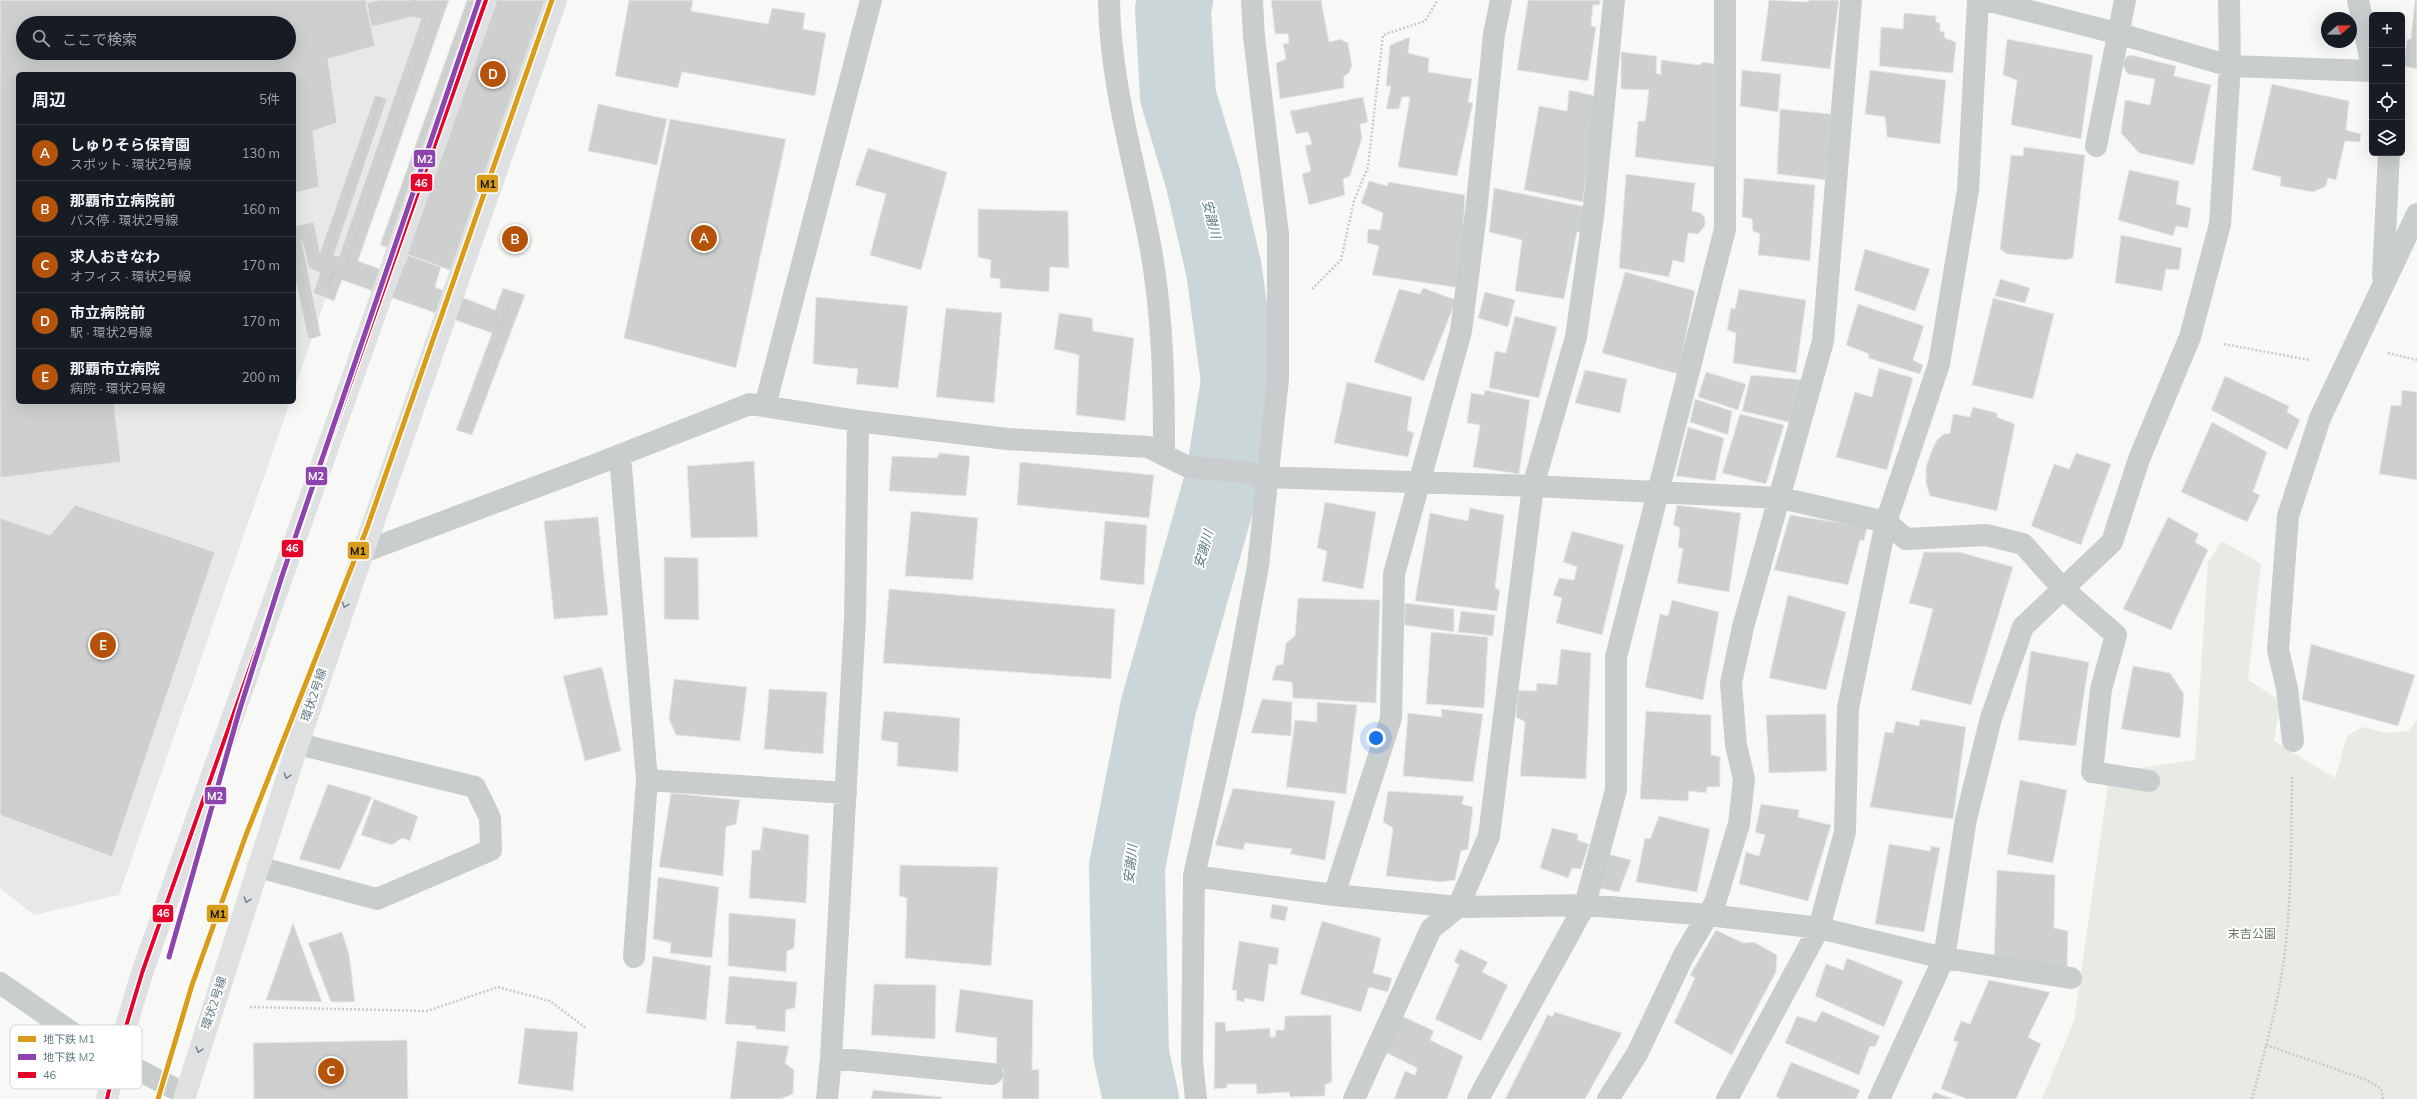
<!DOCTYPE html>
<html lang="ja">
<meta charset="utf-8">
<style>
:root{--surface:#171b24;--page:#20242c;--text:#f1f3f6;--muted:#9ea1a6;--line:#363941;--accent:#b45309}
body{margin:0;font-family:Mulish,"Noto Sans JP",sans-serif;background:var(--page);color:var(--text)}
.controls{position:absolute;right:12px;top:12px;display:grid;overflow:hidden;border-radius:6px;box-shadow:0 4px 16px #0002}
.controls button{width:36px;height:36px;display:grid;place-items:center;padding:0;border:0;border-bottom:1px solid var(--line);background:var(--surface);color:var(--text);font:20px sans-serif}
.compass{position:absolute;left:2321px;top:12px;width:36px;height:36px;border-radius:50%;background:var(--surface);box-shadow:0 4px 16px #0002;rotate:70deg}
.you{position:absolute;left:1376px;top:738px;width:14px;height:14px;margin:-10px;border:3px solid #fff;border-radius:50%;background:#1a73e8;box-shadow:0 0 0 6px #1a73e833}
.badge{display:grid;place-items:center;width:26px;height:26px;border-radius:50%;background:var(--accent);color:#fff;font-size:13px;font-weight:700}
.pin{position:absolute;translate:-50% -50%;border:2px solid #fff;box-shadow:0 1px 4px #0006}
.list{margin:0;padding:0;list-style:none}
h2{display:flex;justify-content:space-between;align-items:center;height:52px;margin:0;padding:0 16px;font-size:17px}
h2 small{font-size:13px;font-weight:400;color:var(--muted)}
.list li{display:grid;grid-template-columns:26px 1fr auto;gap:12px;align-items:center;box-sizing:border-box;height:56px;padding:0 16px;border-top:1px solid var(--line)}
.list b{display:block;font-size:15px;white-space:nowrap}
.list p{margin:0;font-size:13px;white-space:nowrap;color:var(--muted)}
.list em{font-size:13px;font-style:normal;color:var(--muted)}
.icon{flex:none;width:22px;height:22px;fill:none;stroke:currentColor;stroke-width:2;stroke-linecap:round;stroke-linejoin:round}
.map{position:relative;flex:none;width:2417px;height:1099px;overflow:hidden}
.search{position:absolute;background:var(--surface);box-shadow:0 4px 16px #0002;left:16px;top:16px;width:280px;height:44px;display:flex;align-items:center;gap:10px;box-sizing:border-box;padding:0 14px;border-radius:22px;color:var(--muted);font-size:15px}
.panel{position:absolute;background:var(--surface);box-shadow:0 4px 16px #0002;left:16px;top:72px;width:280px;height:332px;border-radius:6px}
.map>svg:first-child{display:block}
.built{fill:#e7e9e9;fill-rule:evenodd}
.green{fill:#e8eae4}
.lines{fill:none;stroke-linecap:round;stroke-linejoin:round}
.river{stroke:#cad6d8;stroke-width:76}
.building{fill:#ced0d0;stroke:#e8e8e6;fill-rule:evenodd}
.path{stroke:#c8cacb;stroke-width:2.5;stroke-dasharray:2 2;stroke-linecap:butt}
.minor{stroke:#cacdcd;stroke-width:22}
.major{stroke:#dfe0e1;stroke-width:22}
.bus-1-casing{stroke:#fff;stroke-width:7}
.bus-1{stroke:#e4002b;stroke-width:4}
.metro-1-casing{stroke:#fff;stroke-width:8}
.metro-2-casing{stroke:#fff;stroke-width:8}
.metro-1{stroke:#d99d1a;stroke-width:5}
.metro-2{stroke:#8e44ad;stroke-width:5}
.oneway{stroke:#748992}
.labels{text-anchor:middle;stroke-width:4;stroke-linejoin:round;paint-order:stroke}
.street-label{font-size:12px;fill:#617a84;stroke:#fff}
.park-label{font-size:12px;fill:#6a7a61;stroke:#fff}
.water-label{font-size:13px;font-style:italic;fill:#5c7a7e;stroke:#fff}
.key{fill:#fff;stroke:#d0d7da;stroke-width:1}
.key-label{font-size:11px;fill:#617a84}
.line-badge{stroke:#fff;stroke-width:1.5}
.badge-label{font-size:11px;text-anchor:middle;font-weight:bold;fill:#fff}
.pale-badge-label{font-size:11px;text-anchor:middle;font-weight:bold;fill:#111}
</style>
<div class="map">
<svg width="2417" height="1099" viewBox="0 0 2417 1099">
<rect width="100%" height="100%" fill="#f8f8f7"/>
<path class="built" d="M0,0H429L294,390V74H18V402H290L119,895L34,915L0,888ZM23,23H289V53H23Z"/>
<path class="green" d="M2222,541L2261,564L2248,680L2281,701L2274,741L2335,778L2347,736L2362,727L2387,733L2408,731L2417,720V1099H2042L2074,1021L2110,772L2195,760L2208,562Z"/>
<g class="lines">
<path class="river" d="M1141,1099L1131,1054L1127,867L1158,708L1224,475L1239,381L1224,270L1203,179L1178,96L1173,10L1175,0"/>
</g>
<path class="building" d="M0,0H366L375,46L328,59L337,123L313,131L319,187L294,193V74H18V402H123L114,405L121,462L0,478ZM23,23H289V53H23Z
M380,0H449L358,261L399,276L408,255L441,267L435,287L495,310L503,288L525,295L472,435L456,430L492,333L342,280L334,301L313,293L320,273L309,268L302,241L321,336L308,339L294,273V226L314,222L320,252L375,95L387,99L334,255L339,256L421,19L412,17L371,27L366,3Z
M467,0H563L466,276L380,245Z
M629,0H693L691,11L768,24L772,8L805,13L803,29L826,33L815,96L682,72L678,88L615,76Z
M1271,0H1321L1329,42L1340,39L1348,43L1352,66L1349,73L1344,76V88L1280,99L1276,63L1286,59L1283,44L1289,43L1288,34H1275Z
M1528,0H1600V5H1593L1591,26L1596,27L1588,81L1517,70Z
M1769,0L1808,2L1809,0H1839L1830,69L1761,61Z
M2415,0H2417V69L2404,66L2407,39H2411Z
M1904,13L1936,16V22L1940,23V31L1944,32L1945,38L1956,42L1953,73L1879,66L1881,27L1903,29Z
M1410,37L1408,53L1429,58L1428,72L1472,79L1468,102L1473,103L1457,176L1398,167L1410,97H1402L1399,109H1386L1391,86H1386L1390,45Z
M2007,39L2093,55L2081,139L2011,125L2017,80L2003,75Z
M1621,52L1657,56L1656,73L1661,75V60L1700,65L1702,62L1717,64L1715,167L1635,157L1638,121H1645L1649,90L1621,89Z
M2131,55L2176,66L2174,76L2211,85L2194,165L2139,153L2121,133L2125,100L2150,105L2155,79L2128,74L2125,70L2123,64L2126,57Z
M1742,70L1781,74L1778,112L1740,106Z
M1870,70L1946,80L1940,144L1887,137L1885,117L1865,114Z
M2272,84L2349,101L2346,130L2361,134L2360,142L2345,141L2336,180L2328,178L2326,186L2313,192L2280,186L2281,177L2252,170Z
M1569,90L1596,96L1583,202L1524,190L1539,106L1567,111Z
M1363,97L1368,122L1360,124L1362,138L1350,176L1343,179L1345,195L1309,205L1302,174L1311,171L1305,146L1312,144L1308,132L1296,134L1290,111Z
M598,104L667,119L657,165L588,151Z
M1780,109L1831,114L1826,180L1777,174Z
M670,119L786,139L736,368L624,338Z
M2024,147L2085,155L2073,258L2066,260L2007,254L2000,249L2011,155L2023,156Z
M868,148L947,172L921,270L870,255L886,194L855,185Z
M2129,170L2179,181L2176,204L2191,208L2188,228L2176,226L2173,236L2118,220Z
M1626,174L1695,183L1692,211L1701,213L1705,218V226L1698,234L1688,233L1684,263L1673,260L1669,277L1619,268Z
M1744,178L1815,185L1810,261L1758,255L1760,234L1753,231L1752,219L1742,217Z
M1369,181L1387,186L1389,182L1465,195L1461,288L1372,275L1379,246L1367,243L1368,229L1380,230L1383,213L1361,203Z
M1494,188L1586,207L1582,232H1577L1564,299L1515,291L1522,240L1489,232Z
M978,209L1068,211L1069,268L1050,267L1049,292L1000,288V279L990,278L991,260L978,257Z
M2121,235L2182,248L2179,270L2166,269L2162,291L2115,283Z
M1865,249L1930,269L1915,311L1854,290Z
M1625,272L1695,291L1678,374L1602,353Z
M2000,279L2030,288L2025,303L1995,296Z
M1423,288L1456,300L1424,381L1374,362L1399,289L1420,294Z
M1739,289L1806,300L1796,373L1733,363L1736,333L1727,330L1731,308L1735,309Z
M1485,292L1515,300L1508,327L1478,318Z
M816,297L908,306L898,388L856,384L858,369L813,364Z
M1993,298L2054,314L2033,399L1972,385Z
M1858,304L1924,326L1913,360L1923,365L1920,374L1868,358L1869,354L1846,345Z
M946,308L1002,313L994,403L936,397Z
M1059,313L1092,318L1093,331L1134,338L1125,421L1076,415L1079,355L1054,349Z
M1515,316L1557,327L1539,398L1489,388L1495,351L1506,353Z
M1879,368L1913,378L1887,470L1836,457L1855,392L1872,397Z
M1585,370L1627,379L1620,413L1575,403Z
M1706,372L1746,384L1738,410L1698,397Z
M1751,375L1804,380L1792,423L1742,411Z
M2225,376L2289,406L2287,412L2300,420L2287,450L2211,410Z
M1347,382L1412,397L1407,430L1414,433L1408,457L1334,443Z
M1485,390L1530,400L1519,474L1473,467L1480,425L1467,423L1471,393L1484,395Z
M2402,390L2417,392V480L2379,474L2391,405L2401,406Z
M1695,399L1732,411L1728,435L1690,422Z
M1973,407L1997,413V417L2015,424L1997,511L1930,496L1926,483V467L1932,450L1937,440L1944,434L1950,433L1953,414L1970,417Z
M1740,414L1784,425L1766,484L1722,473Z
M2212,422L2267,452L2253,492L2260,495L2247,522L2181,492Z
M1688,427L1724,438L1715,481L1676,476Z
M939,453L970,456L966,496L889,491L892,456L937,458Z
M2076,453L2111,464L2081,545L2031,526L2054,464L2069,469Z
M754,461L758,537L691,538L687,466Z
M1020,462L1154,475L1149,518L1017,505Z
M1325,502L1376,512L1363,589L1322,581L1327,551L1317,548Z
M75,505L215,552L112,857L0,815V518L50,535Z
M1677,505L1741,513L1729,592L1677,583L1683,549L1678,547L1680,528L1673,525Z
M1470,508L1504,515L1495,588L1500,590L1497,611L1415,601L1430,513L1468,521Z
M911,511L978,518L973,580L905,576Z
M1790,515L1867,527L1864,541L1860,540L1848,585L1774,570Z
M598,517L608,615L554,619L544,521Z
M2168,517L2199,534L2195,542L2208,550L2171,630L2123,609Z
M1105,521L1147,525L1144,585L1100,580Z
M1572,531L1624,545L1602,635L1556,623L1562,598L1553,595L1559,578L1574,580L1577,567L1563,562Z
M1924,552H1959L2013,567L1971,705L1911,690L1933,609L1909,603Z
M664,557L698,558L699,620L664,619Z
M889,589L1115,609L1111,679L883,663Z
M1788,595L1846,612L1826,690L1769,678Z
M1298,598L1380,600L1376,703L1293,698L1292,682L1272,680L1276,666L1283,664L1286,643L1295,636Z
M1672,600L1719,612L1703,700L1645,687L1660,614L1668,616Z
M1405,603L1454,609V632L1404,625Z
M1461,611L1495,615L1493,636L1458,632Z
M1431,632L1488,637L1484,708L1426,704Z
M2311,644L2415,675L2398,726L2302,700Z
M1561,649L1591,653L1586,779L1520,776L1525,722L1516,717L1518,690L1536,691L1537,683L1557,685Z
M2031,651L2089,662L2076,746L2018,740Z
M2133,666L2170,673L2184,694L2180,738L2121,729Z
M602,667L621,751L585,761L563,676Z
M674,679L747,687L740,741L676,735L669,719Z
M769,689L827,692L823,754L764,749Z
M1262,699L1292,702L1291,736L1251,733Z
M1317,702L1357,705L1346,794L1286,787L1295,720L1317,722Z
M1441,709L1483,714L1473,782L1403,776L1408,713L1442,717Z
M884,711L960,718L958,772L897,766L898,743L881,740Z
M1646,711L1711,715V755L1720,757V787H1707L1706,793L1689,791L1688,801L1640,799Z
M1826,714L1827,771L1769,773L1766,715Z
M1920,719L1966,727L1953,819L1870,807L1885,732L1893,733L1896,721L1919,726Z
M2020,780L2067,790L2053,863L2007,854Z
M328,784L372,797L340,870L299,859Z
M1233,788L1335,801L1325,860L1290,854L1292,849L1245,843L1243,850L1215,845Z
M1388,791L1464,796L1462,804L1473,807L1468,849L1461,851L1455,880L1441,882L1386,876L1393,828L1383,822Z
M671,793L740,800L736,824L726,827L723,876L659,867Z
M374,799L418,816L410,841L402,838L392,845L361,835Z
M1761,804L1799,810L1798,817L1831,825L1808,901L1739,884L1746,852L1759,856L1765,835L1755,832Z
M1659,816L1710,829L1697,892L1636,882L1645,838L1650,839Z
M763,827L809,835L806,903L749,898L752,850H760Z
M1552,828L1578,834L1577,840L1589,844L1581,869L1572,868L1568,878L1540,868Z
M1889,844L1930,851L1931,846L1940,848L1924,932L1875,924Z
M1608,854L1631,860L1619,892L1599,888Z
M900,865L998,867L991,966L905,958L907,898L899,896Z
M1997,870L2055,875L2054,928L2068,931L2067,971L1994,962Z
M658,877L719,887L712,958L670,953L671,943L653,939Z
M1272,904L1288,907L1285,921L1270,918Z
M729,913L796,919L794,948L787,951L786,972L728,966Z
M1322,921L1381,938L1373,973L1392,978L1388,992L1369,987L1361,1012L1300,994Z
M293,923L322,1002L266,1000Z
M1716,930L1743,943L1754,942L1777,955L1776,972L1732,1055L1674,1023L1695,978L1690,975Z
M342,932L349,954L355,1002H331L308,943Z
M1239,941L1279,948L1277,965L1269,964L1264,1002L1245,998L1244,1002L1236,1000L1237,991L1232,990Z
M1460,949L1488,962L1482,972L1508,985L1481,1041L1435,1019L1459,965L1454,961Z
M653,956L711,966L706,1020L646,1013Z
M1847,958L1903,981L1884,1027L1815,996L1826,964L1843,970Z
M729,976L797,982L795,1008L786,1010L785,1032L756,1029V1026L725,1024Z
M1989,980L2050,992L2028,1037L2041,1044L2016,1099H1967L1941,1089L1958,1042L1953,1041L1961,1021L1970,1024Z
M874,984L936,985L935,1039L871,1035Z
M960,989L1033,1000L1032,1070L1039,1069V1099H1002L1003,1070L996,1067L997,1038L955,1032Z
M1822,1011L1880,1036L1875,1047L1870,1046L1859,1075L1785,1043L1797,1016L1816,1022Z
M1555,1012L1622,1033L1585,1099H1505L1548,1014L1552,1017Z
M1331,1015L1332,1082L1325,1085V1096L1290,1097L1289,1092L1257,1094L1256,1084H1227V1088L1214,1089L1215,1022H1225L1226,1031L1270,1028V1037H1275L1276,1030H1284L1285,1016Z
M1400,1015L1434,1031L1430,1040L1463,1056L1447,1099H1394L1405,1071L1415,1075L1417,1068L1385,1052Z
M525,1028L578,1032L573,1091L518,1084Z
M407,1040L408,1099H254L253,1043Z
M737,1041L789,1046L785,1063L794,1070L793,1094L781,1099H730Z
M1791,1062L1860,1090L1856,1099H1780L1776,1096Z
M873,1090L942,1097V1099H871Z
M1934,1092L1954,1099H1931Z"/>
<g class="lines">
<path class="path" d="M412,5L434,12
M369,15L412,5L414,0
M294,236L309,233L314,258L345,269
M294,238L314,338
M325,262L381,97
M355,272L345,269L439,0
M327,287L329,288L334,272L347,277
M327,287L335,265
M1312,289L1341,260L1354,201L1368,167L1383,35L1425,21L1438,0
M501,325L510,303
M2224,344L2309,360
M2388,353L2417,360
M464,432L503,325L480,317
M250,1007L427,1011L498,987L550,1001L586,1028
M2266,1045L2367,1080L2381,1089L2383,1099
M2252,1099C2265,1050 2279,1001 2285,951C2292,893 2291,834 2292,775"/>
<path class="minor" d="M1109,0C1110,85 1136,167 1151,250C1163,318 1164,386 1164,455
M1501,0L1494,34L1476,213L1461,331L1394,574L1391,718L1334,895L1458,907L1585,905L1708,915L1819,928L1845,832L1848,708L1886,522L1939,364L1968,190L1978,0
M1986,0L2120,34L2230,66L2372,71
M2358,0L2372,67
M2096,146L2125,0
M2383,276L2389,153
M765,406L871,0
M620,455L647,780L846,793
M363,552L592,466L750,404L858,421L1007,439L1148,447L1188,467L1244,472L1266,477L1533,486L1781,498L1886,522L1906,539L1986,535L2023,544L2062,588L2116,635L2101,689L2092,772L2149,781
M2293,741L2287,688L2278,650L2288,516L2320,418L2417,214
M258,867L377,899L491,850L490,818L475,787L298,744
M1194,876L1334,895
M634,957L647,780
M0,983L90,1045L185,1094
M831,1058L992,1074
M827,1099L831,1058L855,619L858,421
M1196,1099L1192,1060L1194,876L1232,706L1258,566L1278,379V234L1254,37L1252,0
M1354,1099L1431,929L1458,907L1489,836L1533,486L1576,337L1593,217L1614,0
M1478,1099L1585,905L1616,790V657L1725,229V0
M1608,1099L1637,1054L1684,955L1715,903L1739,824L1744,779L1736,745L1731,683L1743,627L1823,341L1851,0
M1727,1099L1819,928L1944,958L2071,978
M1879,1099L1944,958L1966,819L1991,718L2023,627L2112,542L2139,459L2190,337L2220,224L2230,66L2229,0"/>
<path class="major" d="M107,1099L116,1060L142,973L486,0
M184,1099L298,744L363,552L556,0"/>
<g class="bus-1-casing">
<path id="bus-1" d="M107,1099L116,1060L142,973L486,0"/>
</g>
<use href="#bus-1" class="bus-1"/>
<g class="metro-1-casing">
<path id="metro-1" d="M158,1099L192,985L246,835L367,528L552,0"/>
</g>
<g class="metro-2-casing">
<path id="metro-2" d="M169,957L239,712L282,576L479,0"/>
</g>
<use href="#metro-1" class="metro-1"/>
<use href="#metro-2" class="metro-2"/>
</g>
<defs><path id="oneway-chevron" d="M-2-3.5L2.5 0L-2 3.5" fill="none" stroke-width="1.6" stroke-linecap="round" stroke-linejoin="round"/></defs>
<g class="oneway">
<use href="#oneway-chevron" transform="translate(345 605) rotate(109)"/>
<use href="#oneway-chevron" transform="translate(287 776) rotate(108)"/>
<use href="#oneway-chevron" transform="translate(247 900) rotate(108)"/>
<use href="#oneway-chevron" transform="translate(199 1050) rotate(107)"/>
</g>
<g class="labels">
<g class="street-label">
<text transform="translate(314 695) rotate(-71)" y="4">環状2号線</text>
<text transform="translate(214 1003) rotate(-72)" y="4">環状2号線</text>
</g>
<g class="park-label">
<text x="2252" y="938">末吉公園</text>
</g>
<g class="water-label">
<text transform="translate(1212 219) rotate(76)" y="5">安謝川</text>
<text transform="translate(1203 549) rotate(-74)" y="5">安謝川</text>
<text transform="translate(1130 864) rotate(-84)" y="5">安謝川</text>
</g>
</g>
<rect x="10" y="1025" width="132" height="64" rx="6" class="key"/>
<rect x="18" y="1036" width="18" height="6" fill="#d99d1a"/>
<rect x="18" y="1054" width="18" height="6" fill="#8e44ad"/>
<rect x="18" y="1072" width="18" height="6" fill="#e4002b"/>
<g class="key-label">
<text x="43" y="1043">地下鉄 M1</text>
<text x="43" y="1061">地下鉄 M2</text>
<text x="43" y="1079">46</text>
</g>
<g class="line-badge">
<rect x="413" y="149" width="23" height="19" rx="4" fill="#8e44ad"/>
<rect x="410" y="173" width="23" height="19" rx="4" fill="#e4002b"/>
<rect x="476" y="174" width="23" height="19" rx="4" fill="#d99d1a"/>
<rect x="305" y="466" width="23" height="20" rx="4" fill="#8e44ad"/>
<rect x="281" y="539" width="23" height="19" rx="4" fill="#e4002b"/>
<rect x="347" y="541" width="23" height="19" rx="4" fill="#d99d1a"/>
<rect x="204" y="786" width="23" height="19" rx="4" fill="#8e44ad"/>
<rect x="152" y="904" width="22" height="19" rx="4" fill="#e4002b"/>
<rect x="206" y="904" width="23" height="19" rx="4" fill="#d99d1a"/>
</g>
<g class="badge-label">
<text x="425" y="163">M2</text>
<text x="421" y="187">46</text>
<text x="316" y="480">M2</text>
<text x="292" y="552">46</text>
<text x="215" y="800">M2</text>
<text x="163" y="917">46</text>
</g>
<g class="pale-badge-label">
<text x="488" y="188">M1</text>
<text x="358" y="555">M1</text>
<text x="218" y="918">M1</text>
</g>
</svg>
<div class="controls">
<button>+</button>
<button>−</button>
<button><svg class="icon" aria-label="locate" viewBox="0 0 24 24"><circle cx="12" cy="12" r="6"/><path d="M12 2v4M12 18v4M2 12h4M18 12h4"/></svg></button>
<button><svg class="icon" aria-label="layers" viewBox="0 0 24 24"><path d="M12 4l9 5-9 5-9-5zM3 14l9 5 9-5"/></svg></button>
</div>
<svg class="compass" viewBox="-18 -18 36 36"><path d="M0-13l5 13h-10z" fill="#e53935"/><path d="M0 13l5-13h-10z" fill="#9ea1a6"/></svg>
<div class="you"></div>
<div class="pin badge" style="left:704px;top:238px">A</div>
<div class="pin badge" style="left:515px;top:239px">B</div>
<div class="pin badge" style="left:331px;top:1071px">C</div>
<div class="pin badge" style="left:493px;top:74px">D</div>
<div class="pin badge" style="left:103px;top:645px">E</div>
<div class="search"><svg class="icon" aria-label="search" viewBox="0 0 24 24"><circle cx="10" cy="10" r="6"/><path d="M15 15l6 6"/></svg>ここで検索</div>
<section class="panel">
<h2>周辺<small>5件</small></h2>
<ul class="list">
<li><span class="badge">A</span><div><b>しゅりそら保育園</b><p>スポット · 環状2号線</p></div><em>130 m</em></li>
<li><span class="badge">B</span><div><b>那覇市立病院前</b><p>バス停 · 環状2号線</p></div><em>160 m</em></li>
<li><span class="badge">C</span><div><b>求人おきなわ</b><p>オフィス · 環状2号線</p></div><em>170 m</em></li>
<li><span class="badge">D</span><div><b>市立病院前</b><p>駅 · 環状2号線</p></div><em>170 m</em></li>
<li><span class="badge">E</span><div><b>那覇市立病院</b><p>病院 · 環状2号線</p></div><em>200 m</em></li>
</ul>
</section>
</div>
